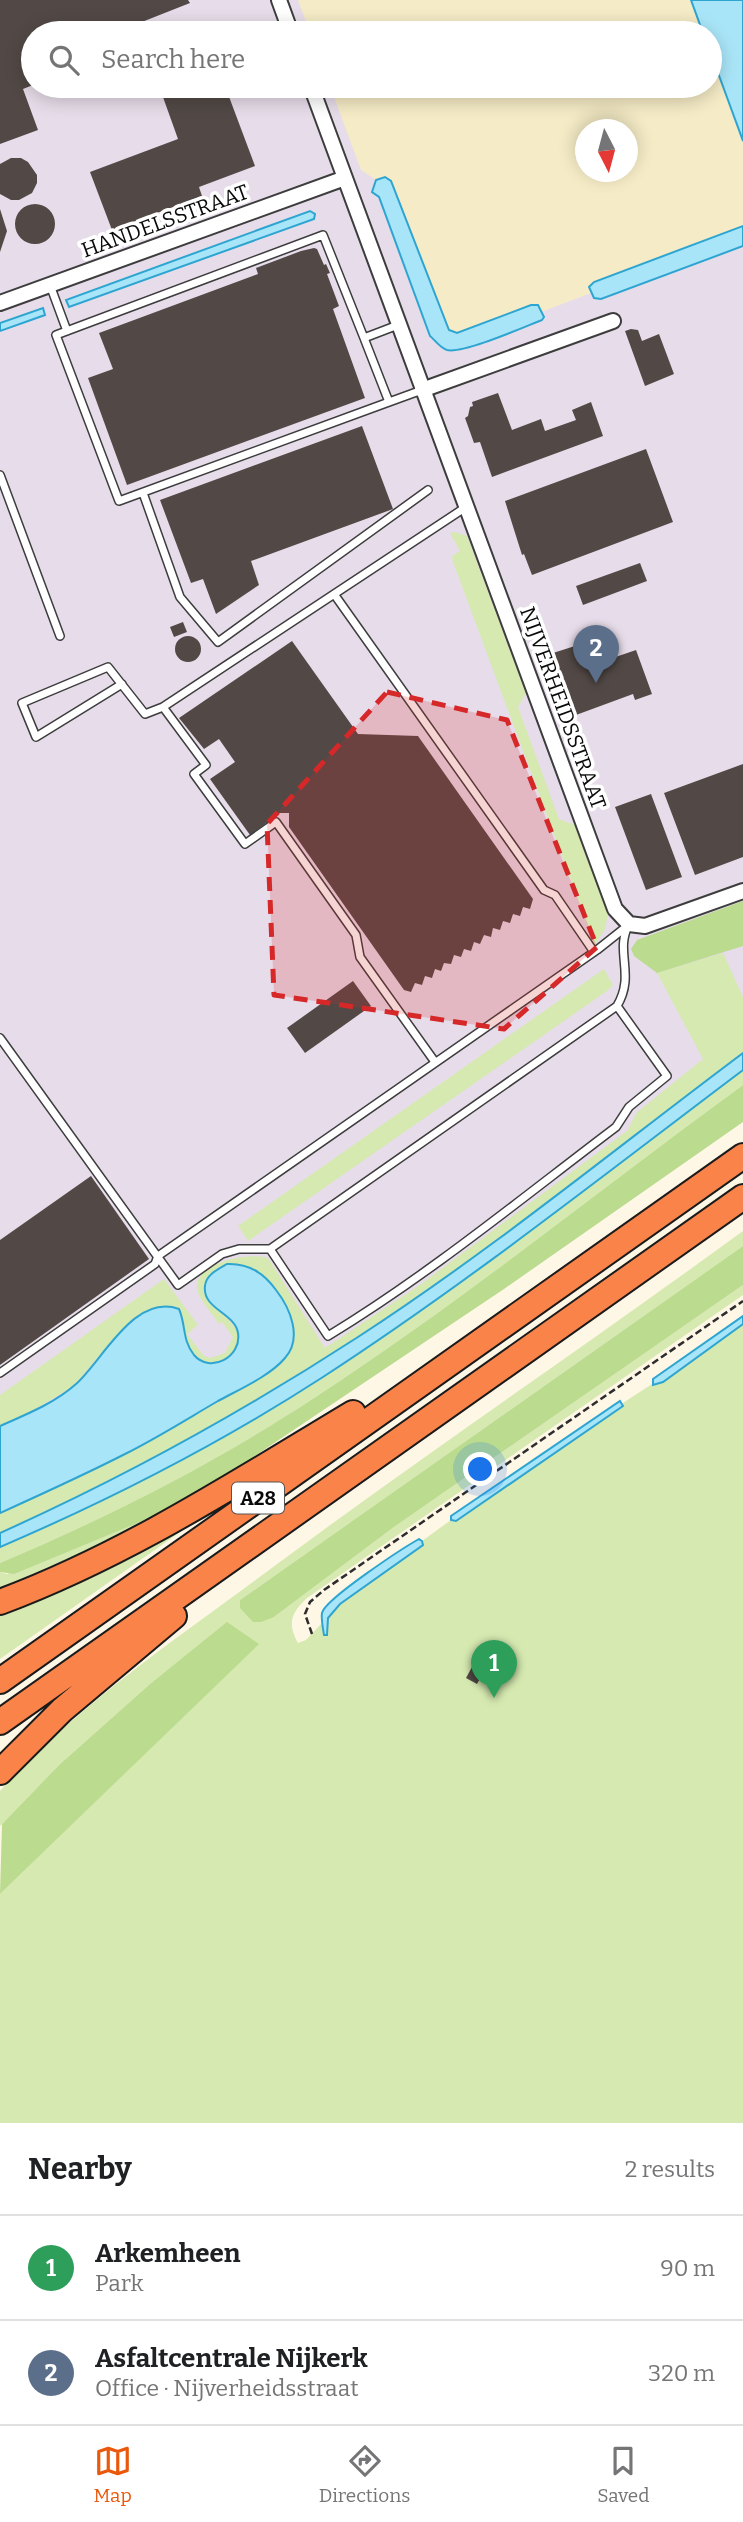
<!DOCTYPE html>
<meta charset="utf-8">
<style>
:root{--surface:#fff;--page:#f6f6f6;--text:#202124;--muted:#757577;--line:#e0e0e0;--accent:#ea580c}
body{margin:0;font-family:Bitter,serif;background:var(--page);color:var(--text)}
.compass{position:absolute;left:575px;top:119px;width:63px;height:63px;border-radius:50%;background:var(--surface);box-shadow:0 4px 18px #0003;rotate:174deg}
.you{position:absolute;left:481px;top:1470px;width:24px;height:24px;margin:-18px;border:5px solid #fff;border-radius:50%;background:#1a73e8;box-shadow:0 0 0 10px #1a73e833}
.badge{display:grid;place-items:center;width:46px;height:46px;border-radius:50%;background:var(--accent);color:#fff;font-size:23px;font-weight:700}
.pin{position:absolute;translate:-50% -58px;filter:drop-shadow(0 2px 4px #0008)}
.pin::after{content:'';position:absolute;top:37px;width:24px;height:21px;background:inherit;clip-path:polygon(0 0,100% 0,50% 100%)}
.list{margin:0;padding:0;list-style:none}
h2{display:flex;justify-content:space-between;align-items:center;height:91px;margin:0;padding:0 28px;font-size:30px}
h2 small{font-size:23px;font-weight:400;color:var(--muted)}
.list li{display:grid;grid-template-columns:46px 1fr auto;gap:21px;align-items:center;box-sizing:border-box;height:105px;padding:0 28px;border-top:2px solid var(--line)}
.list b{display:block;font-size:26px;white-space:nowrap}
.list p{margin:0;font-size:23px;white-space:nowrap;color:var(--muted)}
.list em{font-size:23px;font-style:normal;color:var(--muted)}
.icon{flex:none;width:38px;height:38px;fill:none;stroke:currentColor;stroke-width:2;stroke-linecap:round;stroke-linejoin:round}
.map{position:relative;flex:none;width:743px;height:2123px;overflow:hidden}
.search{position:absolute;background:var(--surface);box-shadow:0 4px 18px #0003;left:21px;right:21px;top:21px;height:77px;display:flex;align-items:center;gap:18px;box-sizing:border-box;padding:0 24px;border-radius:38px;color:var(--muted);font-size:26px}
.sheet{height:301px;background:var(--surface)}
nav{display:flex;justify-content:space-around;align-items:center;box-sizing:border-box;height:98px;border-top:2px solid var(--line);background:var(--surface);font-size:19px;color:var(--muted)}
nav a{display:grid;justify-items:center;gap:4px}
nav .on{color:var(--accent)}
.map>svg:first-child{display:block}
.industrial{fill:#e7ddea;fill-rule:evenodd}
.farmland{fill:#f5ebc6;fill-rule:evenodd}
.green{fill:#d5e9b0}
.forest{fill:#bbdb8f}
.water{fill:#a9e5f8;stroke:#2ea5d1;stroke-width:2}
.building{fill:#524946}
.lines{fill:none;stroke-linecap:round;stroke-linejoin:round}
.service-casing{stroke:#3d3d3d;stroke-width:10}
.minor-casing{stroke:#3d3d3d;stroke-width:18}
.motorway-casing{stroke:#1b1b1b;stroke-width:28}
.path{stroke:#2c2c2c;stroke-width:2.5;stroke-dasharray:7 3.5;stroke-linecap:butt}
.service{stroke:#fff;stroke-width:7}
.minor{stroke:#fff;stroke-width:14}
.motorway{stroke:#fa834a;stroke-width:24}
.marked{fill:#d62828;fill-opacity:0.2;stroke:#d62828;stroke-width:5;stroke-dasharray:14 9;stroke-linejoin:round}
.labels{text-anchor:middle;stroke-width:7;stroke-linejoin:round;paint-order:stroke}
.shield{fill:#fff;stroke:#545454;stroke-width:2}
.shield-label{font-size:19px;font-weight:bold;fill:#0a0a0a}
.street-label{font-size:21px;fill:#0a0a0a;stroke:#fff}
</style>
<div class="map">
<svg width="743" height="2123" viewBox="0 0 743 2123">
<rect width="100%" height="100%" fill="#fff7e6"/>
<path class="industrial" d="M0,0H691L703,33H33V86H710V51L743,141V1047L470,1252L333,1348L0,1523ZM586,130H628V172H586Z"/>
<path class="farmland" d="M298,0H691L703,33H310Z
M710,51L743,141V226L594,282L589,287L591,293L541,312L538,305L457,333L449,330L380,178L376,180L361,170L330,86H710ZM586,130H628V172H586Z"/>
<path class="green" d="M454,532L467,536L526,693L518,707L559,819L575,825L608,914L605,929L595,945L453,562L452,556L460,551L450,533Z
M723,953L743,997V1053C616,1149 492,1250 358,1337C244,1411 125,1477 0,1533V1513L127,1453L259,1377L285,1359L292,1341L288,1308L273,1286L255,1269L205,1283C203,1312 261,1327 229,1356C211,1373 189,1356 184,1336C183,1330 184,1324 183,1319C181,1314 176,1310 173,1307L148,1311L98,1357L74,1386L27,1414L0,1426V1395L164,1279L198,1325L187,1334L204,1356L210,1358L225,1353L233,1337L222,1322L219,1324C212,1313 197,1298 197,1286C198,1261 251,1252 268,1258L325,1348L421,1284L628,1130L636,1113L703,1059L657,973Z
M604,969L613,985L607,991L248,1241L238,1226Z
M743,1070V1085C600,1189 463,1301 314,1398C215,1463 109,1517 0,1563V1547C112,1499 222,1443 323,1377C468,1282 605,1174 743,1070Z
M743,1231V1246L240,1600L274,1617L394,1527L743,1285V1295L307,1598C291,1613 287,1623 298,1643L306,1640L340,1604L423,1545L422,1541L451,1520L456,1521L623,1406V1403L652,1384L663,1382L743,1324V2123H0V1894L258,1644L227,1623L150,1684L59,1765L0,1826V1791C76,1707 170,1643 261,1576C419,1458 583,1348 743,1231Z
M159,1514L111,1540L0,1588V1572L7,1574Z
M193,1523L0,1659V1607Z"/>
<path class="forest" d="M743,901V946L657,973L634,956L631,949L637,940Z
M743,1085V1122L504,1289L210,1486L159,1514L14,1574L0,1572V1563C109,1517 215,1463 314,1398C463,1301 600,1189 743,1085Z
M743,1246V1285L394,1527L274,1617L261,1622H253L240,1608V1600Z
M227,1622L259,1644L0,1894L2,1824L59,1765L150,1684Z"/>
<path class="water" d="M691,0H743V141L710,51V33H703Z
M385,177L391,181L449,330L457,333L531,305H538L544,317L542,320C524,327 463,354 447,350C440,348 435,340 430,336L379,197L372,192L376,180Z
M310,211L315,214L314,219L69,307L66,300Z
M743,226V246L601,299L594,298L589,287L594,282Z
M43,308L45,315L0,331V323Z
M743,1053V1070C605,1174 469,1282 323,1377C221,1443 112,1499 0,1547V1533C125,1477 244,1411 358,1337C492,1250 616,1148 743,1053Z
M227,1264C248,1263 264,1273 276,1290C290,1308 303,1338 285,1358C270,1376 238,1390 218,1401C187,1419 157,1438 125,1454C84,1475 42,1494 0,1513V1426C25,1415 55,1403 76,1384C103,1360 134,1293 179,1309C186,1325 182,1340 194,1355C210,1374 242,1357 238,1333C235,1313 202,1309 205,1286C206,1275 218,1269 227,1264Z
M743,1316V1324L663,1382L653,1385V1379Z
M620,1401L623,1406L456,1521L451,1520V1516Z
M419,1539L422,1541L423,1545L340,1604L328,1618L327,1635H324C323,1629 321,1618 322,1613C325,1599 403,1548 419,1539Z"/>
<path class="building" d="M0,0H188L190,3L114,33H33V85L23,89L38,130L0,144Z
M159,86H225L255,166L199,187L202,196L112,230L90,172L178,139Z
M11,158H21L28,162L37,175V183L32,193L19,200H11L0,194V164Z
M15 224a20 20 0 1 1 40 0a20 20 0 1 1-40 0Z
M0,209L7,231L0,252Z
M314,248L317,249L324,265L326,264L330,273L327,274L339,306L333,309L365,398L127,485L88,378L113,369L99,333L258,274L256,268L301,251Z
M631,329L638,330L642,341L659,334L674,374L645,386L625,331Z
M498,393L512,430L541,419L545,431L576,420L572,410L591,402L603,436L492,477L480,442L474,443L465,418L468,416L470,407L473,406L472,402Z
M362,426L393,509L251,561L259,585L216,614L203,579L191,583L160,500Z
M646,449L673,522L532,575L524,554L522,555L505,501Z
M640,563L647,581L583,605L576,586Z
M183,622L187,632L174,637L170,627Z
M175 649a13 13 0 1 1 26 0a13 13 0 1 1-26 0Z
M292,641L358,734L418,736L533,899L530,909L523,907L520,916L513,914L510,923L503,921L500,930L493,928L491,937L484,935L480,944L474,942L471,951L464,949L461,957L454,955L451,964L444,963L441,971L435,969L432,978L425,976L422,985L415,983L411,992L404,990L289,827V813H280L250,835L210,779L235,762L219,739L204,749L179,718Z
M575,646L578,656L596,649L601,662L636,650L652,694L635,700L633,694L576,715L553,653Z
M743,764V857L695,875L664,793Z
M651,794L682,877L646,890L615,807Z
M353,981L371,1006L305,1053L287,1028Z
M91,1176L149,1259L0,1365V1240Z
M472,1667L483,1673L477,1684L466,1678Z"/>
<g class="lines">
<g class="service-casing">
<path id="service" d="M50,285L67,331
M398,325L364,338L389,402L422,390
M364,338L323,235L56,335L119,501L389,402
M0,475L60,636
M143,493L180,597L218,642L428,490
M334,594L544,890L555,895L594,952
M122,684L36,737L22,703L108,667L145,714L163,707L466,507
M163,707L206,765L194,774L245,844L276,822L356,935L360,957L435,1062
M617,1006L270,1249L328,1336C430,1274 522,1198 616,1127L629,1107L667,1076L617,1006C636,974 614,952 629,924
M0,1038L178,1285L222,1254L239,1249H270
M0,1373L155,1264L158,1256L597,950L626,927"/>
</g>
<g class="minor-casing">
<path id="minor" d="M279,0L291,33
M311,86L615,909L629,924L645,926L743,891
M0,303L345,178
M422,390L613,321"/>
</g>
<g class="motorway-casing">
<path id="motorway" d="M0,1602C126,1555 238,1482 353,1413
M0,1681L743,1156
M0,1722L743,1197
M0,1772L62,1710L174,1616"/>
</g>
<path class="path" d="M312,1634L305,1614L310,1602L324,1590L743,1301"/>
<use href="#service" class="service"/>
<use href="#minor" class="minor"/>
<use href="#motorway" class="motorway"/>
</g>
<path class="marked" d="M387,692L507,720L597,947L504,1029L274,995L267,824Z"/>
<g class="labels">
<rect class="shield" x="232" y="1482.5" width="52" height="31" rx="5"/>
<g class="shield-label">
<text x="258" y="1505">A28</text>
</g>
<g class="street-label">
<text transform="translate(165 221) rotate(-20)" y="7">HANDELSSTRAAT</text>
<text transform="translate(563 708) rotate(70)" y="7">NIJVERHEIDSSTRAAT</text>
</g>
</g>
</svg>
<svg class="compass" viewBox="-18 -18 36 36"><path d="M0-13l5 13h-10z" fill="#e53935"/><path d="M0 13l5-13h-10z" fill="#757577"/></svg>
<div class="you"></div>
<div class="pin badge" style="left:494px;top:1698px;background:#2e9e5b">1</div>
<div class="pin badge" style="left:596px;top:683px;background:#5c6f8a">2</div>
<div class="search"><svg class="icon" aria-label="search" viewBox="0 0 24 24"><circle cx="10" cy="10" r="6"/><path d="M15 15l6 6"/></svg>Search here</div>
</div>
<section class="sheet">
<h2>Nearby<small>2 results</small></h2>
<ul class="list">
<li><span class="badge" style="background:#2e9e5b">1</span><div><b>Arkemheen</b><p>Park</p></div><em>90 m</em></li>
<li><span class="badge" style="background:#5c6f8a">2</span><div><b>Asfaltcentrale Nijkerk</b><p>Office · Nijverheidsstraat</p></div><em>320 m</em></li>
</ul>
</section>
<nav>
<a class="on"><svg class="icon" aria-label="map" viewBox="0 0 24 24"><path d="M3 6l6-2 6 2 6-2v14l-6 2-6-2-6 2zM9 4v14M15 6v14"/></svg>Map</a>
<a><svg class="icon" aria-label="directions" viewBox="0 0 24 24"><path d="M12 3l9 9-9 9-9-9zM9 14v-3h6M13 9l2 2-2 2"/></svg>Directions</a>
<a><svg class="icon" aria-label="saved" viewBox="0 0 24 24"><path d="M7 4h10v16l-5-4-5 4z"/></svg>Saved</a>
</nav>
